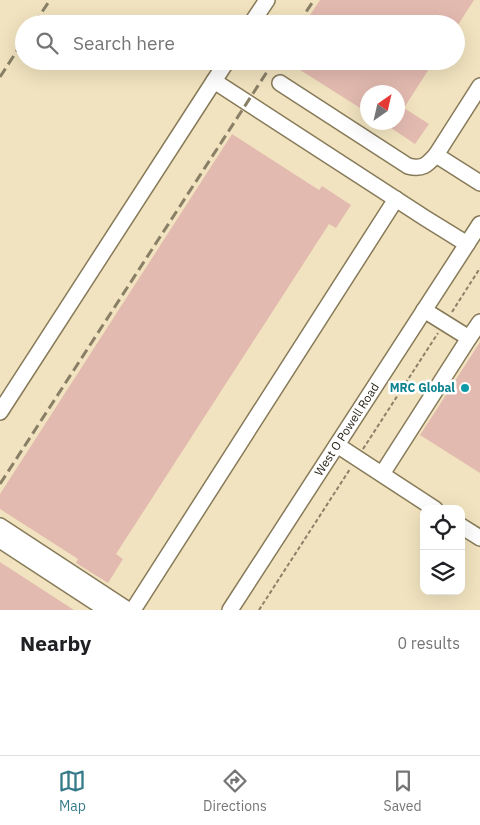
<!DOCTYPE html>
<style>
:root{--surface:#fff;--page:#f2f2f2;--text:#202124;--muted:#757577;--line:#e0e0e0;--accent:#377b8b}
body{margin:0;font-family:"IBM Plex Sans",sans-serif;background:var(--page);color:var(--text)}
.controls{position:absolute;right:15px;bottom:15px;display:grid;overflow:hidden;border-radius:10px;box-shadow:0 5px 20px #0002}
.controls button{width:45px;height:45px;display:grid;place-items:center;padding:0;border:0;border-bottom:1px solid var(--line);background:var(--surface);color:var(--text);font:25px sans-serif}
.compass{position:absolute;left:360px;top:85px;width:45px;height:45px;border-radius:50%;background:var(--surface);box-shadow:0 5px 20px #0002;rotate:34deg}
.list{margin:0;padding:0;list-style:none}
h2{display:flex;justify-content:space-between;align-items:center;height:65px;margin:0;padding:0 20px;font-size:21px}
h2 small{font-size:16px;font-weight:400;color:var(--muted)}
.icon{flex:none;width:28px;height:28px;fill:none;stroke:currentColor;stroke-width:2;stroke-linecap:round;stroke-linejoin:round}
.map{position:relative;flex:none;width:480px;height:610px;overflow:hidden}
.search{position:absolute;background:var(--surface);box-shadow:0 5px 20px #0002;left:15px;right:15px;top:15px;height:55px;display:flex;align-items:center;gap:12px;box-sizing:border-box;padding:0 18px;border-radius:28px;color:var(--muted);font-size:19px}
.sheet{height:145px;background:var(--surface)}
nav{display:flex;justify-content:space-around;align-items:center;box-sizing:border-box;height:70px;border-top:1px solid var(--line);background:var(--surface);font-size:14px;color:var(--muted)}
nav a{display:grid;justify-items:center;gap:2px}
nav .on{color:var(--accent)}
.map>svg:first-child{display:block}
.building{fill:#e3bab0}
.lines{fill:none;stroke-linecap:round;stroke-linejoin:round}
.minor-casing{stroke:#877a59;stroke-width:18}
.path{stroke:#8b8168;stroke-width:2;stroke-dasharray:4 2.5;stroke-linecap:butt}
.minor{stroke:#fff;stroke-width:15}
.rail{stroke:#897f67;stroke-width:3;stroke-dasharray:10 5;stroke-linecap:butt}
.culture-dot{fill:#0f9aa8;stroke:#fff;stroke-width:2}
.labels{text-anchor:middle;stroke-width:5;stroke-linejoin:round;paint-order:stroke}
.culture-label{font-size:12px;font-weight:bold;fill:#0d838f;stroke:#fff;text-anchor:end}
.street-label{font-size:12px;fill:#282215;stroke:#fff}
</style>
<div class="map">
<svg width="480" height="610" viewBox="0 0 480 610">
<rect width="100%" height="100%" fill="#f1e3bf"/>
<path class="building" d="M320,0H474L456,28V24H304Z
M286,61H434L404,108L429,124L415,144L382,122H398V92H368V113Z
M232,134L319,190L322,186L351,205L336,228L329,224L116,554L123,559L108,583L76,563L78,559L0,509V494Z
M480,342V473L420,435Z
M0,562L74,610H0Z"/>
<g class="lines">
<g class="minor-casing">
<g id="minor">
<path d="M251,24L267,0"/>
<path d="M214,81L227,61"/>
<path d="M280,83L408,166C422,170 427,165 436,155L480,183"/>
<path d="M436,155L480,86"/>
<path d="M424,310L469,338L480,322"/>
<path d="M0,412L214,81L425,218L467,244"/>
<path d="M337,445L435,509"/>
<path d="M382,474L469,338"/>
<path d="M0,526L128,610"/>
<path d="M461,526L480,538"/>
<path d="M0,540L107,610"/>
<path d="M133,610L396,199"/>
<path id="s1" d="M230,610L480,224"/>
</g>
</g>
<path class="path" d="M452,312L480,268
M363,449L438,333
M259,610L350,469"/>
<use href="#minor" class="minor"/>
<path class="rail" d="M34,24L50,0
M298,24L314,0
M0,77L24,40
M0,484L274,61"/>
</g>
<circle class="culture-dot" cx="465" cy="388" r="5"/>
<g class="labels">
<g class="culture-label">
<text x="455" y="392">MRC Global</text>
</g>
<g class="street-label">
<text dy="4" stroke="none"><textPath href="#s1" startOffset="215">West O Powell Road</textPath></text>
</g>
</g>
</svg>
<div class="controls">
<button><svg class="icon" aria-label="locate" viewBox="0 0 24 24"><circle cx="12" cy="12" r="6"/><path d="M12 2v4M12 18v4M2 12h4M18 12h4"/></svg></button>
<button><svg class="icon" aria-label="layers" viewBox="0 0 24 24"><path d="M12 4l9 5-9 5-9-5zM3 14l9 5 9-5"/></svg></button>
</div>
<svg class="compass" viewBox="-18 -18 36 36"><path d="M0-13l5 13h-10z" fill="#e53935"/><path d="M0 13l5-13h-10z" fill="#757577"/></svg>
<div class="search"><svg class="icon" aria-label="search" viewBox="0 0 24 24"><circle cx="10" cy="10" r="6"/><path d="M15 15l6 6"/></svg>Search here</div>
</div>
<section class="sheet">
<h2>Nearby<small>0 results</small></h2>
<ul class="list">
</ul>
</section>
<nav>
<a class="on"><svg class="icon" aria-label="map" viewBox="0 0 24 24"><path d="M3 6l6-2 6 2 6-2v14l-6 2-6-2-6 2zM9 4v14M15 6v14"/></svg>Map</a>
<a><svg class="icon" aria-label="directions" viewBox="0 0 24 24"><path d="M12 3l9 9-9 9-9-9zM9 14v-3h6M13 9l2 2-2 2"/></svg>Directions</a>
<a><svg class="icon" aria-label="saved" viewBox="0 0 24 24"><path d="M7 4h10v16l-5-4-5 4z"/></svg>Saved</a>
</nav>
